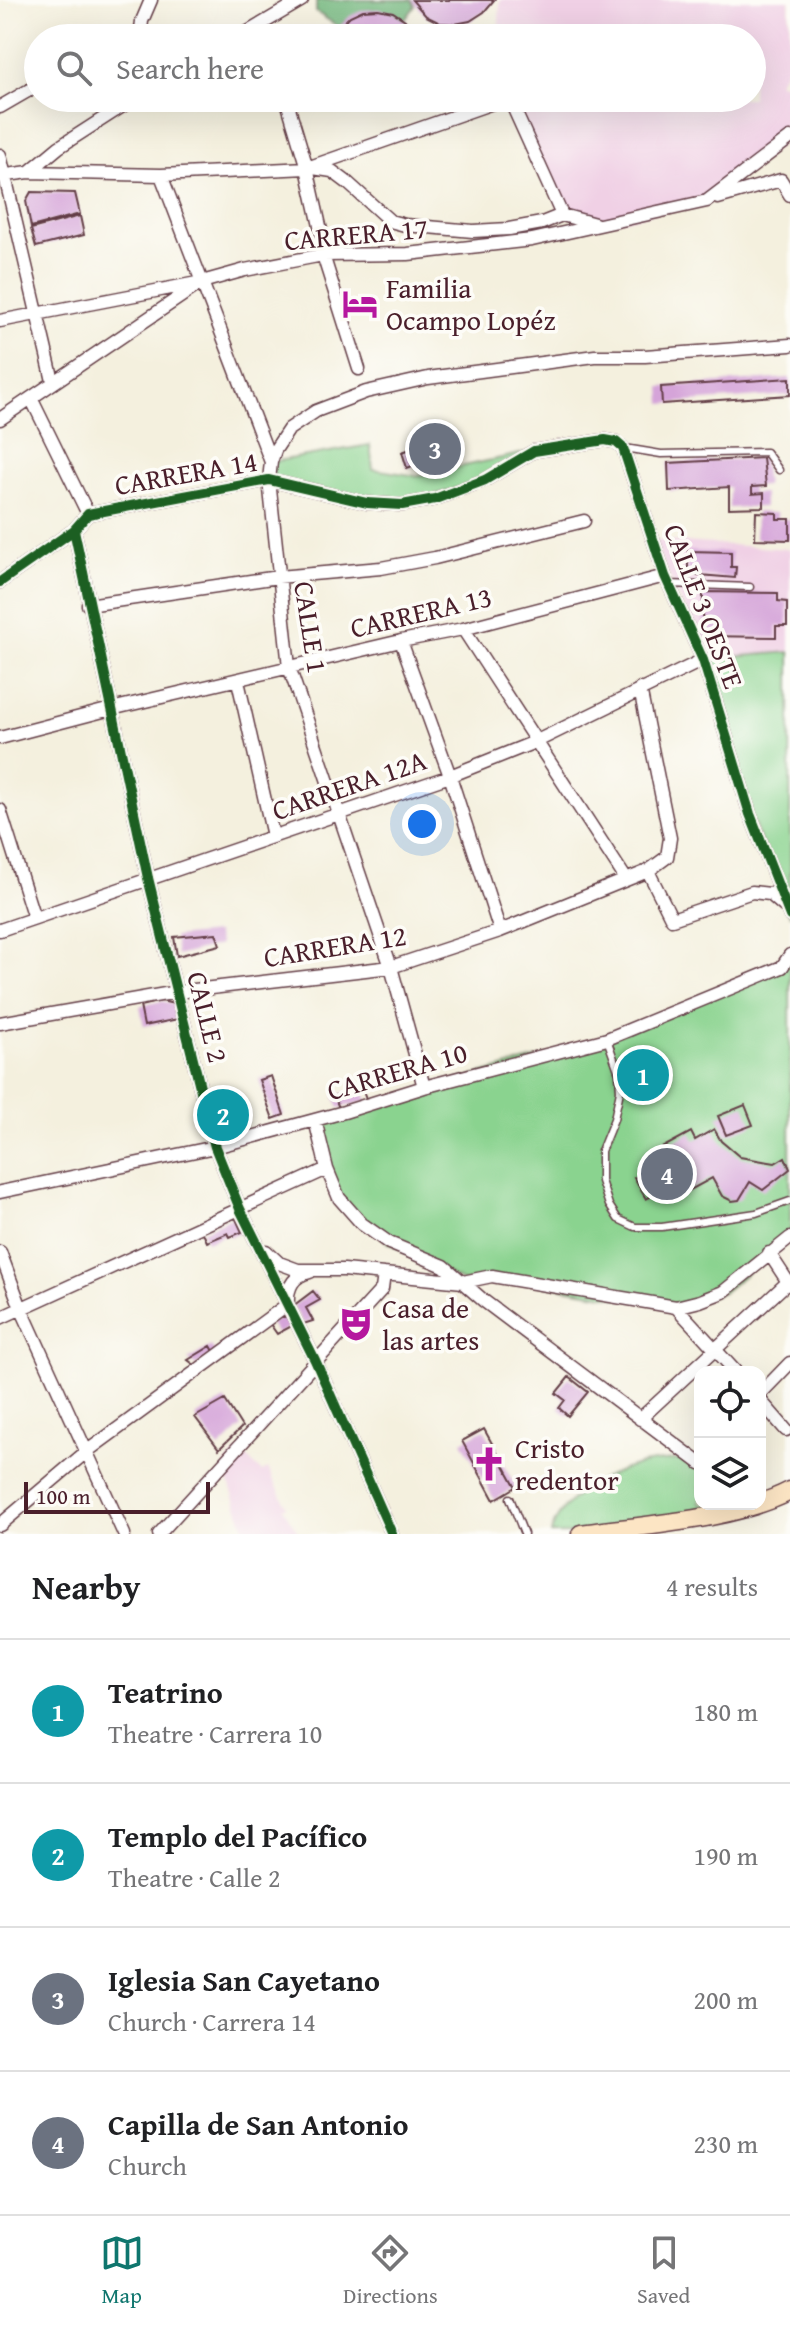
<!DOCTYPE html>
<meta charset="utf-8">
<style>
:root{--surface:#fff;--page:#f6f6f6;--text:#202124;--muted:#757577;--line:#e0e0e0;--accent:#0f766e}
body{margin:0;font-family:"Gentium Book Plus",serif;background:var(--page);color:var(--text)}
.controls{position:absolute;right:24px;bottom:24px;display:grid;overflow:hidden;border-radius:16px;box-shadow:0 8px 32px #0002}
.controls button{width:72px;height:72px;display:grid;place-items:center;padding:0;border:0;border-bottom:2px solid var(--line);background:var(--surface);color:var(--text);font:40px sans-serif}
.scale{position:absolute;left:24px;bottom:20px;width:186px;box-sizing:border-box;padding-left:8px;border:4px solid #4a1f2b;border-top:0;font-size:22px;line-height:28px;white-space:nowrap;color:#4a1f2b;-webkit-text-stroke:6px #fdfcf7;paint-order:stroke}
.you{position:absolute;left:422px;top:824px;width:28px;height:28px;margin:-20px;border:6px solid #fff;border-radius:50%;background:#1a73e8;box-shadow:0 0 0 12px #1a73e833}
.badge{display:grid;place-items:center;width:52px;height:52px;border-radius:50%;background:var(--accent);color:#fff;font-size:26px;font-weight:700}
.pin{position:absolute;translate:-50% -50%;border:4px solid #fff;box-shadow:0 2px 8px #0006}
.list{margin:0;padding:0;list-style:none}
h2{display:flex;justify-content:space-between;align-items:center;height:104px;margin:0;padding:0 32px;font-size:34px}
h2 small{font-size:26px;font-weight:400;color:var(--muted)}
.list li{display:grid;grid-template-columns:52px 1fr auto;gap:24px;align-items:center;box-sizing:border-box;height:144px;padding:0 32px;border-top:2px solid var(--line)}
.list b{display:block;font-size:30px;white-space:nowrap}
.list p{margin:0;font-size:26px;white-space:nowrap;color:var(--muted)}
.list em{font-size:26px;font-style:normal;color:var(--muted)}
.icon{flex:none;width:44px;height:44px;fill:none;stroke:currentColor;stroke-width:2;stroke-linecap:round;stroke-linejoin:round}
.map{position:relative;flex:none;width:790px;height:1534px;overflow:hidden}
.search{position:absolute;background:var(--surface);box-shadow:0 8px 32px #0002;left:24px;right:24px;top:24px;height:88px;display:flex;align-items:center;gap:20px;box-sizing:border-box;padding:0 28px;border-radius:44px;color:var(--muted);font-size:30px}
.sheet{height:680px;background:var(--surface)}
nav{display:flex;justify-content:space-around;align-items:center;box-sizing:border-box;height:112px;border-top:2px solid var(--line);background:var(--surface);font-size:22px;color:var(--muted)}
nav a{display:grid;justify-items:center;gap:4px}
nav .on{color:var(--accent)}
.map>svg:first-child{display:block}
.built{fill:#f0d0e5}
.green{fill:#8ad38f;stroke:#6a795d;stroke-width:2}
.forest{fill:#6fb57a;stroke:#5c6a52;stroke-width:2}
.building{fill:#d5a4d9}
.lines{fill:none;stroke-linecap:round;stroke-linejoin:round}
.lane-casing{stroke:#643e46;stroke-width:9}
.street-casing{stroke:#643e46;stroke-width:15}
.secondary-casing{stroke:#643e46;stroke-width:21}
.lane{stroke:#fff;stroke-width:6}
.street{stroke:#fff;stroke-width:12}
.secondary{stroke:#fce5c4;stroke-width:18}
.cycleway-casing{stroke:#fdfcf7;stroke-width:15}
.cycleway{stroke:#1b5e20;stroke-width:10}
.labels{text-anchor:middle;stroke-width:7;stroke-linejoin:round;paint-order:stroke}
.street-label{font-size:28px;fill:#4a1f2b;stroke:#fdfcf7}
.poi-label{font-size:28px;fill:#4a1f2b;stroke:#fdfcf7;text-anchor:start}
</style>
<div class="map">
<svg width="790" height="1534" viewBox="0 0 790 1534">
<rect width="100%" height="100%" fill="#fdfcf7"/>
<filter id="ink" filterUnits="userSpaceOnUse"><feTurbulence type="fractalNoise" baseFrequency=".0125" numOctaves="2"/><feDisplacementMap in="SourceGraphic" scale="16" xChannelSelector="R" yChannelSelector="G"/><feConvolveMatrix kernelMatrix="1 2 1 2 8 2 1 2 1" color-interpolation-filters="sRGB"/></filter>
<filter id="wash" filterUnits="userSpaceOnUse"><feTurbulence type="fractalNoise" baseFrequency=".006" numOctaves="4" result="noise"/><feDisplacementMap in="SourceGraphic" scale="32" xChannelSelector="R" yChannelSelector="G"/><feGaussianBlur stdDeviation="1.8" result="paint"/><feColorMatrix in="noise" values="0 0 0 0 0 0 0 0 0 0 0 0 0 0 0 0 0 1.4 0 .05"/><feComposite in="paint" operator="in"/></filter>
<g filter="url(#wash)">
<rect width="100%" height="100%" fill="#f4f0de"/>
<path class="built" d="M500,0H789L790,63L778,82L790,87V138L707,201L602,225L562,215L509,98H752V38H498Z
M652,540L790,549V652L709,659Z
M239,1450L262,1472L268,1469L287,1506L283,1508L299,1534H247L223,1466Z"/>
<path class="green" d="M370,445L373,469L417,476L534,451L485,480L402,505L269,480L271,462Z
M790,652V916L750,814L709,659Z
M790,955V1238L723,1292L676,1307L492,1276L463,1282L389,1243L339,1198L315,1120L607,1039L781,967Z
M696,1459L700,1463V1504H749L581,1534H551C558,1499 607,1473 638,1465C657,1460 677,1460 696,1459Z"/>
<path class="forest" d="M316,0H412L415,6L405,20C381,5 360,7 339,27L316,12Z"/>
<g id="blocks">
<path class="building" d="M412,0H494L484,12L470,21L455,24L440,23L426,16Z
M378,9L393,12L405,20L417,38H333L339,27L350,16L363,10Z
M31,192L75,193L80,214L31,227L26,201Z
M80,216L84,235L36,247L31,229Z
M790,378V395L662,404L661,387Z
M435,428L439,439L453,434L460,452L444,457L446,463L425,471L422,463L407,468L402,452L417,447L414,436Z
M763,458L766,486L752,487V494L764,493V507L729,508V487L669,491L668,463Z
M756,512L777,513V519H790V540L755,539Z
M688,551L731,552V567H736L735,578L688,574Z
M703,592L778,593V601L787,602V626H776V637L703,636Z
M216,933L220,945L177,956L174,937Z
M161,1001L174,1004L178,1019L144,1026L140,1006Z
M626 1075a17 17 0 1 1 34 0a17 17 0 1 1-34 0Z
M271,1076L284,1115L273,1119L259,1080Z
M362,1088L367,1101L339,1108L334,1096Z
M745,1105L753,1125L726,1135L718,1116Z
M714,1129L721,1141L740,1157L775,1163L785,1157L790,1169L763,1190L750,1182L739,1200L732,1201L722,1196L712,1178L683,1194L677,1183L646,1199L634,1178L664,1162L658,1150L691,1132L695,1140Z
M231,1218L236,1219L242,1232L230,1237L228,1233L207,1242L202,1231Z
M313,1291L320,1300L306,1308L313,1321L303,1324L293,1306Z
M279,1317H286L292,1326L277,1334L270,1324Z
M211,1346L215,1353L196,1366L188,1360Z
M569,1377L588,1392L568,1416L559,1408L565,1400L556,1393Z
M225,1400L242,1427L219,1449L195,1417Z
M484,1429L516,1487L494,1500L462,1441Z"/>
</g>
</g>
<g filter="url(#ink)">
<use href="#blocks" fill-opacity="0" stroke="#643e46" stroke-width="2"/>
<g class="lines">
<g class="lane-casing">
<path id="lane" d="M625,448L661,454L766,452L779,470
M669,584L750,587
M607,1039L619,1073L620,1091L614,1119L601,1151V1181L609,1205L618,1219L635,1227H662L756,1213L790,1201
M510,1498L524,1534"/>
</g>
<g class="street-casing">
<path id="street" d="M140,38L142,21L151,0
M238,38L302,0
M286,98L307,168L322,235
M509,98L562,215
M0,107L38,85
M0,155L53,381
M313,168L332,171L348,183L390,221L405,225L473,231L509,229L542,223L562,215L595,224
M29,172L59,147L135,98
M161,175L271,462L269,480L289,667L391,967L424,1087
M0,176L29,172L161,175L307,168L507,98
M718,198L781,180L790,195
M323,255L359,369
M0,321L197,283
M31,398L88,514
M0,419L202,282L245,270L323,255L408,254L532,240L707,201L790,138
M271,462L275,450L289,429L316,411L366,392L428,378L595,356H645L790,345
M74,530L148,878L215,1147L240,1209L315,1360L392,1534
M0,582L74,530L88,514L269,480L367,503L402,505L435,499L485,480L534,451L605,440L616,442L623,448L665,576L703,660L750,814L790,916
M88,605L278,577L381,568L435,558L584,521
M463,629L626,879
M401,641L450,776L500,931
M238,681L273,836
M0,738L111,709L401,641L463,629L665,576
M0,810L34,918
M648,871L672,919L752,892L770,894L785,907
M0,930L450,776L535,742L703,660
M0,1023L177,992L391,967L500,931L648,871L667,857L670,838L640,689
M315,1120L327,1169L339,1198L362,1224L389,1243L444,1266L484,1301L700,1463
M0,1192L215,1147L344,1112L424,1087L607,1039L782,967L790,955
M266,1251L279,1263L298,1270H344L463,1282L492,1276L676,1307L700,1301L723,1292L790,1238
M0,1252L21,1308L124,1534
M769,1253L790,1285
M676,1307L736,1372
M0,1318L327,1169
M760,1394L790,1363
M760,1400L786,1430
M640,1419L788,1282
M0,1525L86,1452L288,1304C287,1287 293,1276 310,1272
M159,1534L382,1289L384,1274"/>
</g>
<g class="secondary-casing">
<path id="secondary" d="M581,1534C644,1525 734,1520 790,1491"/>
</g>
<use href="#lane" class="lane"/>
<use href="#street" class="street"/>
<use href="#secondary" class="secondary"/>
<g class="cycleway-casing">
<path id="cycleway" d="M74,530L148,878L215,1147L240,1209L315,1360L392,1534
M0,582L74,530L88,514L269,480L367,503L402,505L435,499L485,480L534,451L605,440L616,442L623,448L665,576L703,660L750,814L790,916"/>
</g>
<use href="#cycleway" class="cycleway"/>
</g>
</g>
<defs>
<g id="hotel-bare" transform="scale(2.76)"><path d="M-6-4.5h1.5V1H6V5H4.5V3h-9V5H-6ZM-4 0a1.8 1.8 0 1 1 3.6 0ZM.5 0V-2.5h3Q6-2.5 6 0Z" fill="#b5179e" stroke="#fdfcf7" stroke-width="2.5" paint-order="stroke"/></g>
<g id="theatre-bare" transform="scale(2.76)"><path d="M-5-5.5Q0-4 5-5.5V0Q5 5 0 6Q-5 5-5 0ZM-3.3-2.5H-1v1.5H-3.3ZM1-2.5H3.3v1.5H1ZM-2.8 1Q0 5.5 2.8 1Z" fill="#b5179e" stroke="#fdfcf7" stroke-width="2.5" paint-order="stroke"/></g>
<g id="church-bare" transform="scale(2.76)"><path d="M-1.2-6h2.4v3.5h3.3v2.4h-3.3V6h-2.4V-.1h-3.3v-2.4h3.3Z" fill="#b5179e" stroke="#fdfcf7" stroke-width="2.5" paint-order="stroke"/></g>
</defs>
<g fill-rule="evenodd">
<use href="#hotel-bare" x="360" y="304"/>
<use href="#theatre-bare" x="356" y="1324"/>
<use href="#church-bare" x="489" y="1464"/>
</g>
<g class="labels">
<g class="street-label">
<text transform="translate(356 234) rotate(-5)" y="10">CARRERA 17</text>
<text transform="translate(186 473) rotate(-10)" y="10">CARRERA 14</text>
<text transform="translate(704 606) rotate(69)" y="10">CALLE 3 OESTE</text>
<text transform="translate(421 612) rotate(-13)" y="10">CARRERA 13</text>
<text transform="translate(311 627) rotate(81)" y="10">CALLE 1</text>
<text transform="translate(349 785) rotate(-19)" y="10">CARRERA 12A</text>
<text transform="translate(335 946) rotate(-9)" y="10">CARRERA 12</text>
<text transform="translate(208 1017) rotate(76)" y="10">CALLE 2</text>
<text transform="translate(397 1071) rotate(-16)" y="10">CARRERA 10</text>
</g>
<g class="poi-label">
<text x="386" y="298">Familia<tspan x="386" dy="32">Ocampo Lopéz</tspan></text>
<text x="382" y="1318">Casa de<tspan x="382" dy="32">las artes</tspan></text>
<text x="515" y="1458">Cristo<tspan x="515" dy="32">redentor</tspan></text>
</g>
</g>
</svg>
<div class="controls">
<button><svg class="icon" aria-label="locate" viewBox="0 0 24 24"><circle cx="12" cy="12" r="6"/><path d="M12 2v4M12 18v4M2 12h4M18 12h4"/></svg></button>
<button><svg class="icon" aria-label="layers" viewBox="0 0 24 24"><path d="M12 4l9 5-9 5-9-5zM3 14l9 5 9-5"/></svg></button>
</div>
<div class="scale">100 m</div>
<div class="you"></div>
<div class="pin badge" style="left:643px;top:1075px;background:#0f9aa8">1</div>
<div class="pin badge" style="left:223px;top:1115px;background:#0f9aa8">2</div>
<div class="pin badge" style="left:435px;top:449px;background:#6b7280">3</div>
<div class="pin badge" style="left:667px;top:1174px;background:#6b7280">4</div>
<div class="search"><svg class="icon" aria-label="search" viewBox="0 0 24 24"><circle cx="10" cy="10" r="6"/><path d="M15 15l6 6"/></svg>Search here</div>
</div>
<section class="sheet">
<h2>Nearby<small>4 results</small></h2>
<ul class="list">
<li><span class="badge" style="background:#0f9aa8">1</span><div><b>Teatrino</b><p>Theatre · Carrera 10</p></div><em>180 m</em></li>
<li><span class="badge" style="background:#0f9aa8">2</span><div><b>Templo del Pacífico</b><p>Theatre · Calle 2</p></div><em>190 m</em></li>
<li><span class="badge" style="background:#6b7280">3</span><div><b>Iglesia San Cayetano</b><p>Church · Carrera 14</p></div><em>200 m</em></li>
<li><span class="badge" style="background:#6b7280">4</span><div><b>Capilla de San Antonio</b><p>Church</p></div><em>230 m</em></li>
</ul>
</section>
<nav>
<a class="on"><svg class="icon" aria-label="map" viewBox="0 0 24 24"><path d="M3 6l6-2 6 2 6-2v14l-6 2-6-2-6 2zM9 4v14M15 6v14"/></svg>Map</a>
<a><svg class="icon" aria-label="directions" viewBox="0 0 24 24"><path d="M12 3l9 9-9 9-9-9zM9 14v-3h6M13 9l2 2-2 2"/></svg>Directions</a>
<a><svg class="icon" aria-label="saved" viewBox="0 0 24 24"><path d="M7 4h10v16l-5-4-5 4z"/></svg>Saved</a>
</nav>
